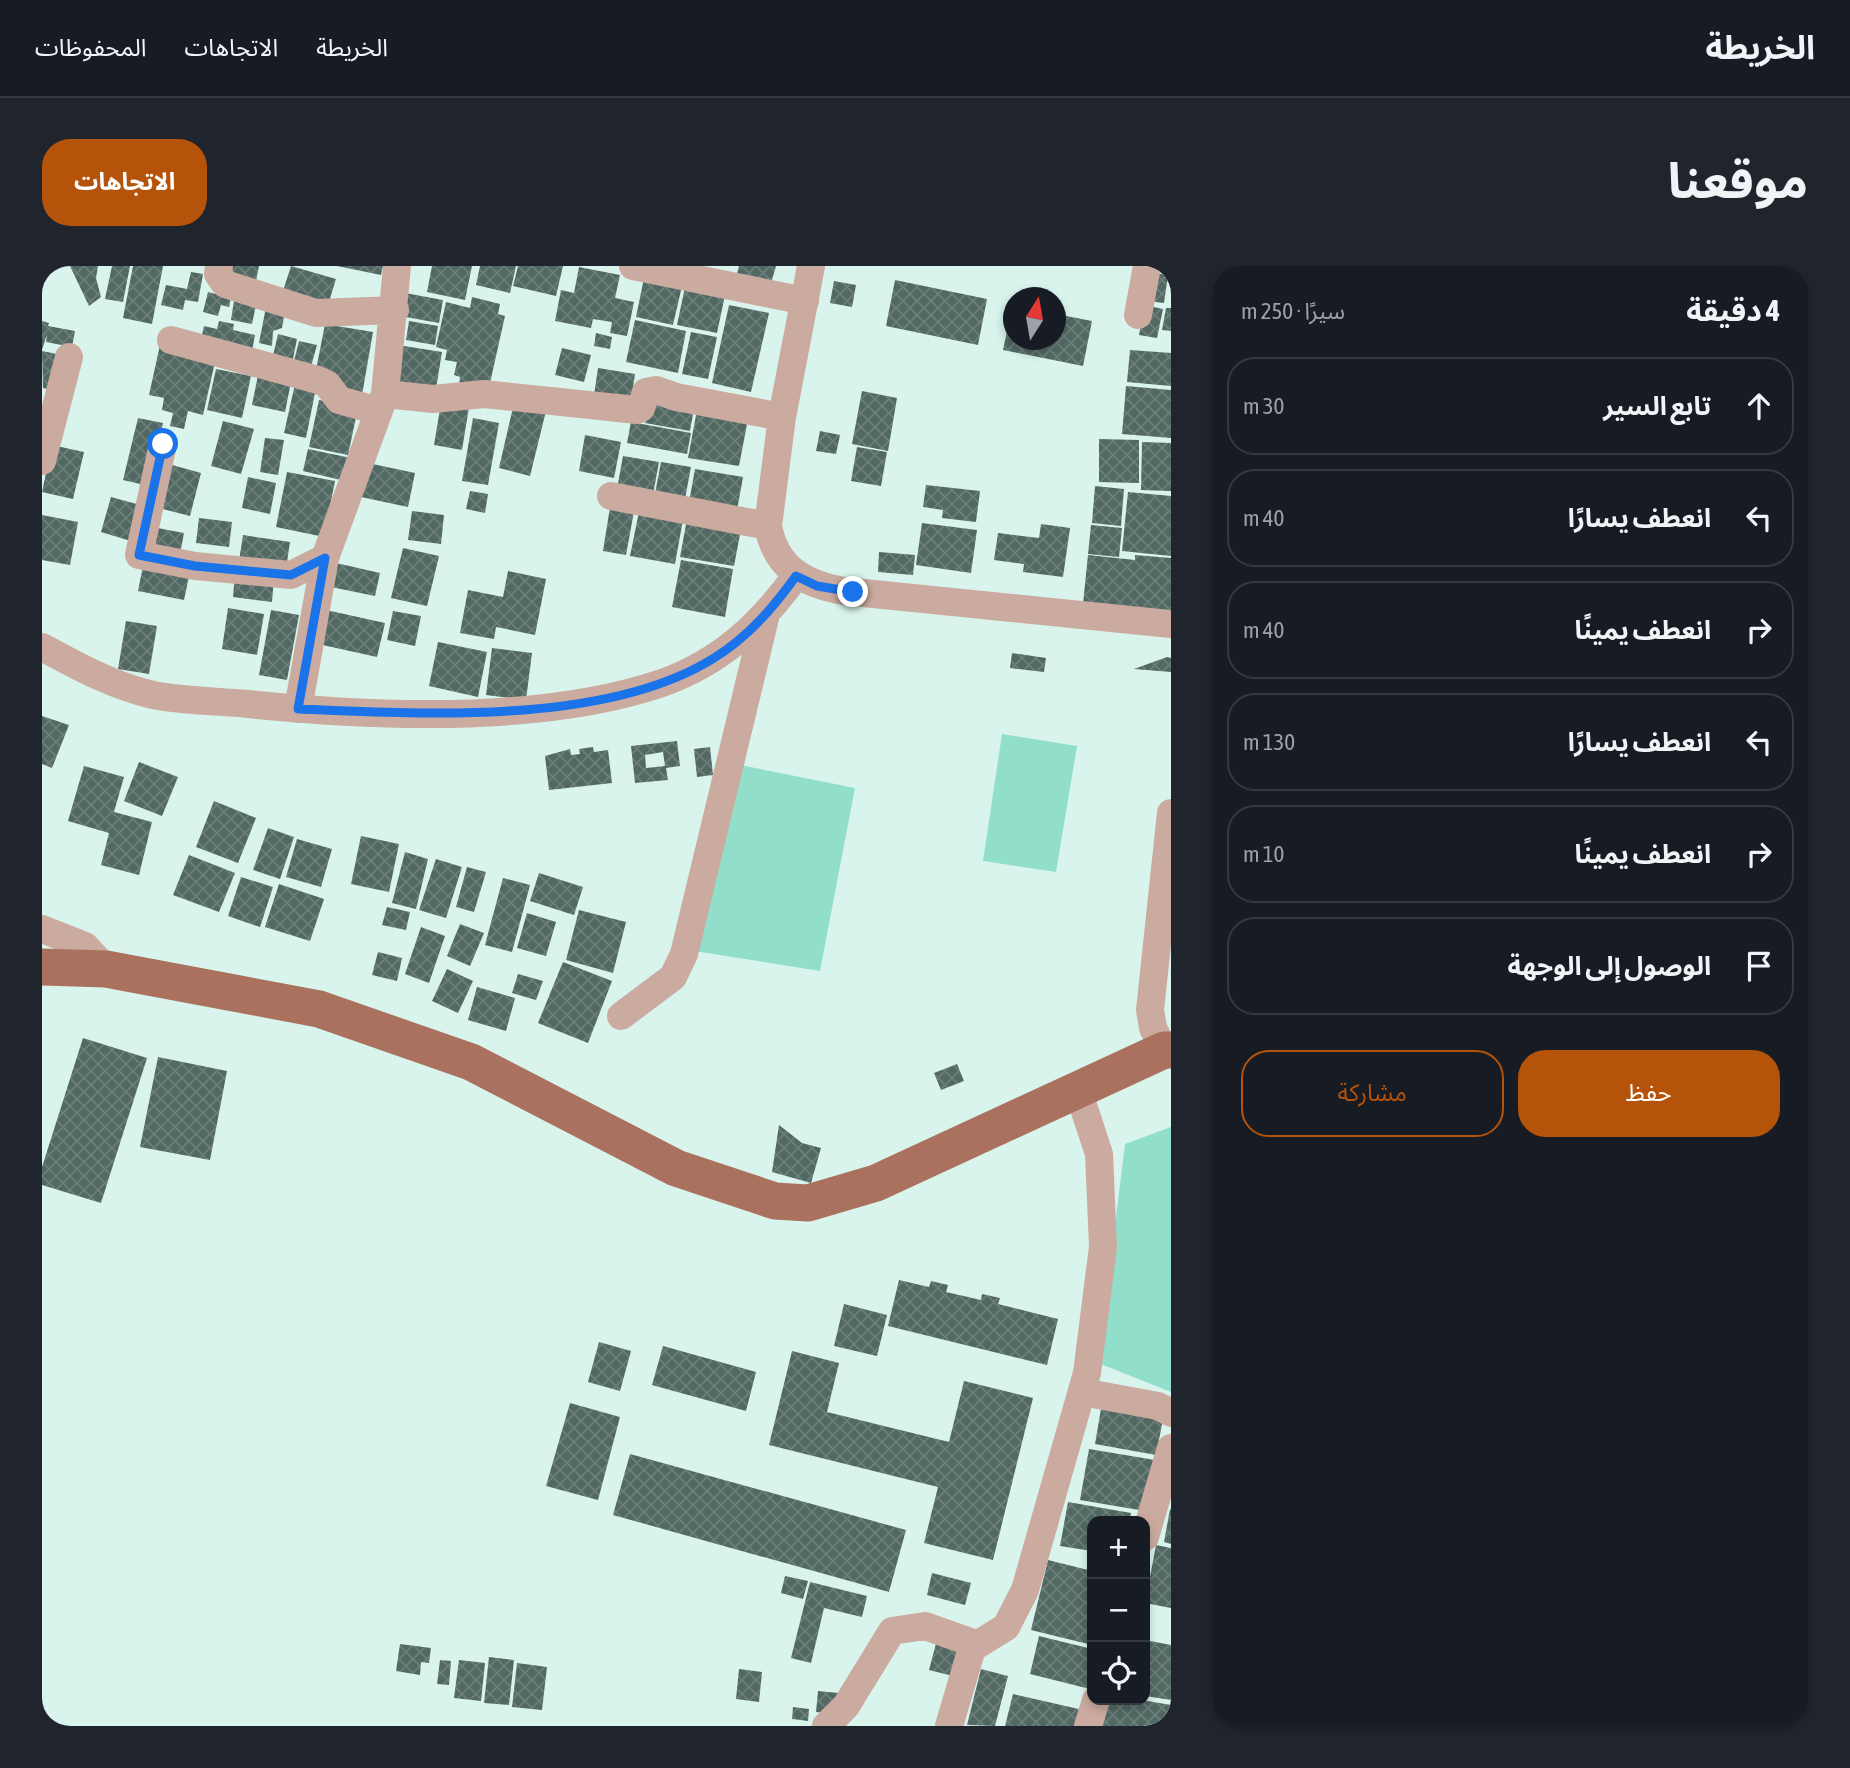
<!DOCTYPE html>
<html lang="ar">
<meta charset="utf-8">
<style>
:root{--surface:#171b24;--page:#20242c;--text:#f1f3f6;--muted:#9ea1a6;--line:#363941;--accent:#b45309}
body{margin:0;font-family:"Asap Condensed","Noto Sans Arabic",sans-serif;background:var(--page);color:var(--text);direction:rtl}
.controls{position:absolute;right:21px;bottom:21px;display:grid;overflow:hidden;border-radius:14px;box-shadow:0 4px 10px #0003}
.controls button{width:63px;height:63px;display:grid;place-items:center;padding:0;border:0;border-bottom:2px solid var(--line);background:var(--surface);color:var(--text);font:35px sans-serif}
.compass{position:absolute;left:961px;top:21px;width:63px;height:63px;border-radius:50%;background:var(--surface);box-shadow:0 4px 10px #0003;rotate:11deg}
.stop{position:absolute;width:21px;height:21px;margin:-16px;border:5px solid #1a73e8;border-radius:50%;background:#fff}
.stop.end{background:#1a73e8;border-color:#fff;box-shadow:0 2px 7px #0008}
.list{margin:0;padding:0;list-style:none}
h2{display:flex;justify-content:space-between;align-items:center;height:91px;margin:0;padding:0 28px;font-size:30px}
h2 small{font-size:23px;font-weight:400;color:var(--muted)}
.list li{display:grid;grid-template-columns:46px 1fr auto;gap:21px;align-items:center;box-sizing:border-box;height:98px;margin:0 14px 14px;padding:0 14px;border:2px solid var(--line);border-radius:28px}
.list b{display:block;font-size:26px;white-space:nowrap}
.list em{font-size:23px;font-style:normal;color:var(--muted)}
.actions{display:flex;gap:14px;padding:21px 28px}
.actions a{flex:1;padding:16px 0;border:2px solid var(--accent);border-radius:28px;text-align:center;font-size:24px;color:var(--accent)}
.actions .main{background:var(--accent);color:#fff}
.icon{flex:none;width:38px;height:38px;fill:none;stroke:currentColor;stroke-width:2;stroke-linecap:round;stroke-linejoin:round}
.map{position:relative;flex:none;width:1129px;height:1460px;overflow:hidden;direction:ltr;border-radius:28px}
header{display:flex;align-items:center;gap:42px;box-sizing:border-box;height:98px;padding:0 35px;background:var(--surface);border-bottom:2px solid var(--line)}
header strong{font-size:33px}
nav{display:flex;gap:38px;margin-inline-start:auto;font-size:24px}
.intro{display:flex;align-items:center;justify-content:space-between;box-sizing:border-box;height:168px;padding:0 42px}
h1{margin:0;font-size:49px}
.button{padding:18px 32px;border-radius:28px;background:var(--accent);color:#fff;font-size:24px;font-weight:700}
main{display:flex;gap:42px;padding:0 42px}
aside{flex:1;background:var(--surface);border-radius:28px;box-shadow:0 4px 10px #0003}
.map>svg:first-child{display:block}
.grass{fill:#91dfcb}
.building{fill:url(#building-cross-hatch);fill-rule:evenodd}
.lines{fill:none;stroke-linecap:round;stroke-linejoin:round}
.minor{stroke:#cbab9f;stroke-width:28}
.major{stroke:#aa725e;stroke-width:37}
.route{stroke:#1a73e8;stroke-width:9}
</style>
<header>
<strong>الخريطة</strong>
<nav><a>الخريطة</a><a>الاتجاهات</a><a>المحفوظات</a></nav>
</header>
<div class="intro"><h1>موقعنا</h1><a class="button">الاتجاهات</a></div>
<main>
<aside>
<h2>4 دقيقة<small>سيرًا · 250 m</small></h2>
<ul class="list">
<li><svg class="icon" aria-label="ahead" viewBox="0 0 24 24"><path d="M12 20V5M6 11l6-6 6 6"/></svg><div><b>تابع السير</b></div><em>30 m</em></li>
<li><svg class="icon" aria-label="left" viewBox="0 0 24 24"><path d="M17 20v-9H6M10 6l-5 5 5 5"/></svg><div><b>انعطف يسارًا</b></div><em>40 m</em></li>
<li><svg class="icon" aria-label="right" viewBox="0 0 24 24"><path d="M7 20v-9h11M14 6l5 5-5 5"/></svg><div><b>انعطف يمينًا</b></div><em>40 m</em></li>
<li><svg class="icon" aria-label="left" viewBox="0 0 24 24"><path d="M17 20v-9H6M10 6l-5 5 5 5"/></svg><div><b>انعطف يسارًا</b></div><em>130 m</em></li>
<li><svg class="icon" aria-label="right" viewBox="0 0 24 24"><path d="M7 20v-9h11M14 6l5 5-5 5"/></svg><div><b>انعطف يمينًا</b></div><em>10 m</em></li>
<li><svg class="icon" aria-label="arrive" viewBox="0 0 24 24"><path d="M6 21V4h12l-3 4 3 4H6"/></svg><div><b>الوصول إلى الوجهة</b></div></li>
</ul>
<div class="actions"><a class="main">حفظ</a><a>مشاركة</a></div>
</aside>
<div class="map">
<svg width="1129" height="1460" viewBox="0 0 1129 1460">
<defs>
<pattern id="building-cross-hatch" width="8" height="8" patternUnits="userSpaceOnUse" patternTransform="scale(1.75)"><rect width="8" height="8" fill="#526963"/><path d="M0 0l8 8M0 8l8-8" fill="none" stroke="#6c7e7a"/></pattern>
</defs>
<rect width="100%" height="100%" fill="#d9f4ec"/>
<path class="grass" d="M960,468L1035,480L1014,606L941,595Z
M698,499L813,522L778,705L652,685Z
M1129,861V1126L1056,1097L1083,878Z"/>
<path class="building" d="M28,0H56L54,12L59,31L47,40Z
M70,0H88L81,36L63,33Z
M91,0H121L110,58L81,52Z
M180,0H217L214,15L178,8Z
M249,0L294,13L285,42L240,28Z
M295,0H341L339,9Z
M390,0H430L423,34L385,26Z
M438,0H474L468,27L434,19Z
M476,0H521L514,30L471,20Z
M697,0H734L728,21L694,11Z
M537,1L578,9L573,32L592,36L585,70L568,67L570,56L551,53L549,62L513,55L519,24L532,27Z
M149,6L161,8L156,36L143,34L141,44L119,39L124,19L145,23Z
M1111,7L1126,9L1122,37L1106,35Z
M602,12L640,20L631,59L594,51Z
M853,14L945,33L936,79L844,60Z
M792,15L814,19L810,41L788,37Z
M643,21L683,29L675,67L635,59Z
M166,26L189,32L187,41L179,39L176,50L161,46Z
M363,27L401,34L397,57L358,50Z
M430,31L458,38L456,48L463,50L446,126L417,119L418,111L412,109L415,96L403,94L405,84L394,81L404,36L428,42Z
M192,35L214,39L210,58L189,54Z
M687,39L727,47L709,126L670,117Z
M1103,39L1121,43L1115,72L1097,69Z
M224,41L243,45L240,62L231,65L230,80L217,77Z
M970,41L972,74H1014V48L1050,55L1041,100L961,84Z
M1124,42H1129V65L1120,64Z
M593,54L644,65L636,107L584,96Z
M0,55L7,57L6,60L33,65L30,81L4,76L5,68L0,84Z
M177,55L192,58L191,64L213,69L210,85L159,73L162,60L175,63Z
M367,55L396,60L393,79L364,74Z
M283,58L331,66L320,129L273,109Z
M649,66L675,71L666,113L640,108Z
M554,67L570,71L568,83L552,80Z
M236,68L255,73L250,98L230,94Z
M257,75L275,79L268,104L251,99Z
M118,79L174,92L161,149L146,145L142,163L128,160L131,147L120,144L122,132L107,129Z
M356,79L400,86L393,129L349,122Z
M520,82L549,89L542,116L513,109Z
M1088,84L1129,87V120L1085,116Z
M0,85L15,88L8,124L1,122Z
M556,102L593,108L588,141L551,136Z
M174,103L209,110L200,152L165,144Z
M217,104L250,111L243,146L210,139Z
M253,118L274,122L264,172L242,167Z
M1084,120L1129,124V172L1080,168Z
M820,125L855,132L846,185L810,178Z
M607,133L652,142L648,165L603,157Z
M277,134L316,142L306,189L267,181Z
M399,137L427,141L420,184L392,179Z
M472,137L504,145L488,210L457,202Z
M655,144L706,153L697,200L646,192Z
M96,152L121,157L107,220L81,214Z
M431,152L457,157L446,219L420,215Z
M181,155L212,163L199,208L169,200Z
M589,156L649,167L645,188L585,177Z
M778,165L798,169L794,188L774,185Z
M543,169L579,176L572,212L537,205Z
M223,172L242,174L236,209L218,206Z
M1057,173L1097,174V217L1057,216Z
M1100,176L1129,177V225L1099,224Z
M10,179L42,186L31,233L0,226Z
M815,181L845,186L839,220L809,215Z
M266,183L309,192L303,215L261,205Z
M581,190L617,196L610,234L574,228Z
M619,196L649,201L642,238L612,233Z
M123,197L159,207L148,250L113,241Z
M326,197L373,207L366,241L319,231Z
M653,203L701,211L694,250L646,242Z
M245,206L293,215L282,271L234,261Z
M206,211L234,217L228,248L200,242Z
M884,219L938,225L934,256L900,252L901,244L881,241Z
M1053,220L1082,223L1079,260L1050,257Z
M428,225L446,228L443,247L424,243Z
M1086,226L1129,230V290L1080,285Z
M69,231L102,240L92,276L59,266Z
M569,235L593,240L584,289L561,285Z
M598,241L642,248L633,298L588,290Z
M370,245L402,249L399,278L366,274Z
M0,249L36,256L28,299L0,294Z
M157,252L190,256L187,281L154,277Z
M645,253L699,263L692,300L638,291Z
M880,257L935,264L929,307L874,299Z
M999,258L1028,262L1021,311L981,306L982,298L952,294L956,267L997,272Z
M1049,259L1080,262L1077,291L1046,288Z
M105,260L142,267L137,293L100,285Z
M201,269L248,276L244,303L197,295Z
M361,282L397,290L385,340L349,332Z
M837,286L873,289L871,309L836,306Z
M1046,289L1093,294V289L1129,292V346L1041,338Z
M103,290L149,301L142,334L96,325Z
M639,294L691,303L683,351L630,341Z
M294,297L338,307L333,330L289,321Z
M466,305L504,313L493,369L454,361L452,373L418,367L426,324L461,331Z
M193,307L232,311L230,336L191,331Z
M186,342L222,348L215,389L180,383Z
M229,344L257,349L245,414L217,409Z
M284,344L343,357L335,391L276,378Z
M351,345L379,350L373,380L345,374Z
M84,355L115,360L107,408L76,403Z
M396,376L445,386L436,431L387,420Z
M450,382L490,387L484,434L444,429Z
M970,387L1004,392L1002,406L968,402Z
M1125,391L1129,392V406L1092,403Z
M0,450L27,459L10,502L0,498Z
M635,475L638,500L624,502L626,514L593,517L589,480ZM621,486L623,500L604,502L603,489Z
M551,481L552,486L566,484L570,517L507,524L503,490L528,483L529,489L538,488L537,483Z
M668,481L671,509L655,511L652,483Z
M97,496L136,511L120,550L82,535Z
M42,500L82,511L72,546L110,556L97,609L59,599L67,567L26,555Z
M172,535L214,552L196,597L154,581Z
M226,562L252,571L238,613L211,604Z
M319,570L357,578L347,626L309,618Z
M255,573L290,583L279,621L244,611Z
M363,586L386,593L374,643L350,637Z
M147,589L193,607L177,646L131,629Z
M394,593L420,601L404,652L377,644Z
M425,601L444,606L432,646L414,641Z
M497,607L541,621L532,649L488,635Z
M199,611L231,621L218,661L186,650Z
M461,612L488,619L470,686L443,679Z
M237,618L282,633L268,675L223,661Z
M345,641L368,646L364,664L340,659Z
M537,644L584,656L571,707L524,694Z
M485,647L514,656L504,690L475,682Z
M418,658L442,667L428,700L405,690Z
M379,661L403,670L387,717L363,708Z
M336,686L360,692L355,715L330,709Z
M521,696L570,715L546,777L496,757Z
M405,703L431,715L416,747L390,735Z
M476,708L501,715L494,734L470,727Z
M435,721L473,732L464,765L426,754Z
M41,772L105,792L59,937L0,919V901Z
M116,791L185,805L168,894L98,881Z
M915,798L922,815L899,824L892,807Z
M737,859L760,877L779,882L769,917L730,906Z
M857,1014L887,1021L889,1015L906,1019L904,1026L939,1034L940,1028L958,1032L956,1038L1016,1053L1005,1099L846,1060Z
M802,1038L845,1049L835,1090L792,1080Z
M557,1076L589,1085L578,1125L546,1116Z
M621,1080L714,1106L704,1145L610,1119Z
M750,1085L797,1097L785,1146L907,1176L922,1115L991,1132L951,1294L882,1277L896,1221L727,1179Z
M528,1137L578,1151L556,1234L504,1220Z
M1060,1137L1122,1148L1114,1189L1053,1178Z
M1047,1183L1113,1194L1103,1245L1038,1234Z
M588,1188L864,1264L847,1326L571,1249Z
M1026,1236L1089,1247L1088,1255H1050V1285L1018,1280Z
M1128,1243L1129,1244V1278L1122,1276Z
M1114,1279L1129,1282V1342L1103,1337Z
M1006,1294L1050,1305V1379L989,1364Z
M890,1307L929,1317L923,1339L885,1329Z
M743,1310L766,1315L761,1333L739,1327Z
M768,1316L825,1330L820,1351L782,1342L769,1397L749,1392Z
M896,1370L923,1377L915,1411L887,1404Z
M997,1370L1050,1383L1048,1423L988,1408Z
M1103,1374L1129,1379V1434L1103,1430Z
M358,1378L389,1382L387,1397L379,1396L378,1409L354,1405Z
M447,1391L472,1394L467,1439L442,1437Z
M398,1394L409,1395L407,1419L395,1418Z
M417,1394L443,1397L439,1435L412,1432Z
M475,1397L505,1401L500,1444L470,1441Z
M697,1403L720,1406L717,1436L694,1433Z
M939,1403L966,1410L953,1460L925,1459Z
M776,1425L797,1427L795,1448L774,1446Z
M971,1428L1041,1444L1037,1460H963Z
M1064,1434H1100L1129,1439V1460H1059Z
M751,1441L767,1443L766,1455L750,1453Z"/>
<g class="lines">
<path class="minor" d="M177,0L176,8L183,18L274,47L353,44
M591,0L763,35
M769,0L740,151L726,260C734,302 762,318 802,325L1129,358
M1096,49L1105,0
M129,74L276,114L285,118L297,134L337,145
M343,128L391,133L442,128L595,144L599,142L604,126L614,124L634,131L740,151
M121,178L97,289L153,300L249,309L283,292
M0,195L27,91
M569,230L726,260
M0,381C35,400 71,420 111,429C141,435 175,435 206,438C332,451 499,458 620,417C679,396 718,359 754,310
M256,443L283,292L343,128L355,0
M0,663L43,680L64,703
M579,750L631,711L642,688L723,352
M1122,784L1111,762L1108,744L1129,547
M1040,1126L1116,1140L1129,1147
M1103,1271L1129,1182
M784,1460L804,1440L850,1365L883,1360L934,1378
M907,1460L930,1382L964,1361L983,1324L1045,1107L1061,981L1057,888L1036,824
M1046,1460L1054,1434"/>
<path class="major" d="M0,701L64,703L277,743L429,796L634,902L733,935L766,937L834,917L1122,784H1129"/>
</g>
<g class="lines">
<path class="route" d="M121,178L97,289L153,300L249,309L283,292L256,443C379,448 564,460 672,392C706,371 731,342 754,310L775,320L811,326"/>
</g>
</svg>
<div class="controls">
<button>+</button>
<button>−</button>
<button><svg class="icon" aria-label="locate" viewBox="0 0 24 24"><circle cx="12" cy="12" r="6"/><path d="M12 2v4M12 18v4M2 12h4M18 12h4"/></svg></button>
</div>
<svg class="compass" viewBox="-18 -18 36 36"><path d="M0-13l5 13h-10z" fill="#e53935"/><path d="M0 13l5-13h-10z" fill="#9ea1a6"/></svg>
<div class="stop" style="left:121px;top:178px"></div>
<div class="stop end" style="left:811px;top:326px"></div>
</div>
</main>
